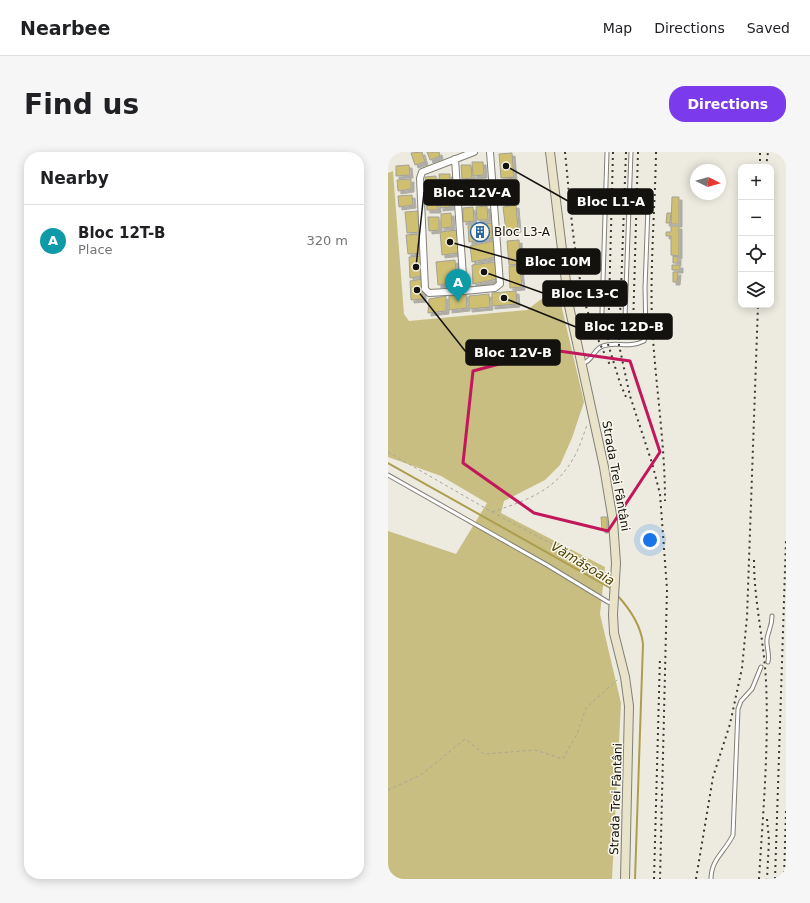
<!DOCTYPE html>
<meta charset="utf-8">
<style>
:root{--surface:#fff;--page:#f6f6f6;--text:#202124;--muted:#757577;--line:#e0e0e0;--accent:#7c3aed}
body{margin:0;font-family:"DejaVu Sans",sans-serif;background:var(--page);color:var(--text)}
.controls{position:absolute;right:12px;top:12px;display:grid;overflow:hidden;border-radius:8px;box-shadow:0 2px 10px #0003}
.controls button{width:36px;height:36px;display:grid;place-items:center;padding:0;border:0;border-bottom:1px solid var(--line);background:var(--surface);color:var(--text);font:20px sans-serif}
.compass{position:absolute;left:302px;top:12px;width:36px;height:36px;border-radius:50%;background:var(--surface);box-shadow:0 2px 10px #0003;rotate:95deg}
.you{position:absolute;left:262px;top:388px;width:14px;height:14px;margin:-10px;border:3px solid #fff;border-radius:50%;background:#1a73e8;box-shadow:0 0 0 6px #1a73e833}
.badge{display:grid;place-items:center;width:26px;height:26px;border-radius:50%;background:var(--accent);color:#fff;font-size:13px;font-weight:700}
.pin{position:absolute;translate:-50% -33px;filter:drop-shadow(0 1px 2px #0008)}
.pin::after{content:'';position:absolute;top:21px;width:14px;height:12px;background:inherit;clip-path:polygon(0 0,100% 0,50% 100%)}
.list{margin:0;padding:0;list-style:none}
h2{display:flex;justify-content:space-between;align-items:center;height:52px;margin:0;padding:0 16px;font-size:17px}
h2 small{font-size:13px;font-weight:400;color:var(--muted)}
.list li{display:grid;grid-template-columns:26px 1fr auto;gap:12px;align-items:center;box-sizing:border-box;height:72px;padding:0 16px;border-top:1px solid var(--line)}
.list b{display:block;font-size:15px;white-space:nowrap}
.list p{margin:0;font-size:13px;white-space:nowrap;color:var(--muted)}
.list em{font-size:13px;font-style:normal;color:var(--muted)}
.icon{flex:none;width:22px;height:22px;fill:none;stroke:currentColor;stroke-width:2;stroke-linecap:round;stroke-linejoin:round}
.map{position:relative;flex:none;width:398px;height:727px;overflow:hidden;border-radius:16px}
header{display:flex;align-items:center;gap:24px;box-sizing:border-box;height:56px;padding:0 20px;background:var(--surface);border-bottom:1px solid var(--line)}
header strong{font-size:19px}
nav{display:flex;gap:22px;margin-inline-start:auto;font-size:14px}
.intro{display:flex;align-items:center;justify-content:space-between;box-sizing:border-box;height:96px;padding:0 24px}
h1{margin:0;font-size:28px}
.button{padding:10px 18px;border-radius:16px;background:var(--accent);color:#fff;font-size:14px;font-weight:700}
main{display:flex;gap:24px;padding:0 24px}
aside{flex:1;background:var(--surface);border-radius:16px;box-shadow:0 2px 10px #0003}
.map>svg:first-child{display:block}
.green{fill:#c9be82}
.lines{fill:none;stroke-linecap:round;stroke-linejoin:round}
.stream{stroke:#ad9e4f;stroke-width:2}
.building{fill:#cfc071;stroke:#a3a197;filter:url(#shadow)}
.lane-casing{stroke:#828076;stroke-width:5}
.street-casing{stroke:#828076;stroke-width:8}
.secondary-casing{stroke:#828076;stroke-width:10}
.path{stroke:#a6a59c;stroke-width:1;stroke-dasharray:3 3;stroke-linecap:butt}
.lane{stroke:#fff;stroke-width:3}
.street{stroke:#fff;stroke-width:6}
.secondary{stroke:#e8e3c9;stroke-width:8}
.rail{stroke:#393833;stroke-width:2;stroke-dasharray:2 4;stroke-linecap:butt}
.marked{fill:none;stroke:#c2185b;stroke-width:3;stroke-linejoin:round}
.labels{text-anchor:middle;stroke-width:3;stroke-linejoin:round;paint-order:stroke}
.poi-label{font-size:12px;fill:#13120e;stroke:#faf8ed;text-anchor:start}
.street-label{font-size:12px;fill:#13120e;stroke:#faf8ed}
.water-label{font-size:13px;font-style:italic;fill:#4d4200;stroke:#faf8ed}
.leader{fill:none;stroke:#13120e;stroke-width:1.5}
.callout-dot{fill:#13120e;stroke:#faf8ed;stroke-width:1.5}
.callout{fill:#13120e;stroke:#13120e;stroke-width:1.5}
.callout-label{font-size:13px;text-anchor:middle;font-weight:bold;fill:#fff}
</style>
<header>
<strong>Nearbee</strong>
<nav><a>Map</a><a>Directions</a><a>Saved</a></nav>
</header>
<div class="intro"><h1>Find us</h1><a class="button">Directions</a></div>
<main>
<aside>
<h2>Nearby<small></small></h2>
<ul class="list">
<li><span class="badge" style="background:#0f9aa8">A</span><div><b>Bloc 12T-B</b><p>Place</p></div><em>320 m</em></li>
</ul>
</aside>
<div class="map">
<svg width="398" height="727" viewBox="0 0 398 727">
<defs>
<filter id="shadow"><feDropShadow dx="3" dy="3" stdDeviation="0" flood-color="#0004"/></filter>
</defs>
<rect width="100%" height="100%" fill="#edebe0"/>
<path class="green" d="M5,19L16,162L21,169L139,158L169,135L196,250L184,286L172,313L157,328L116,349L113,361L217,415L212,462L233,551L224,727H0V379L68,402L99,351L53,324L0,305V21Z"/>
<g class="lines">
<path class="stream" d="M0,311L224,437
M229,443C242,457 253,474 255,492L247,727"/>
</g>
<path class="building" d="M34,0L37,10L27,13L23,1Z
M39,0H51L52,4L42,8Z
M124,1L126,25L113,26L111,2Z
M84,10H95L96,23L85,24Z
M21,13L22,23L8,24V14Z
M73,13H83L84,26L74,27Z
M51,22H62V35L52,36Z
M48,24L49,38H38L37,25Z
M126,26L128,50L115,51L113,28Z
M23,27V37L10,39L9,28Z
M52,42H62L63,55L52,56Z
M24,43L25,53L11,55L10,44Z
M49,44L50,58H39L38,45Z
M284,45H291V72H283Z
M128,53L130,77L118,79L115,55Z
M99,54L100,68H89L88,55Z
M85,55L86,69L75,70V56Z
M31,59L33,80L19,81L17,60Z
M63,61L64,75L53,76V62Z
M279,61H283L282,71H278Z
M40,65H51V78L41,79Z
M104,71V86L81,90L80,74Z
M283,74H291V104L283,103V84H278V80H283Z
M70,78L71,101L54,103L52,80Z
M33,82L34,101L20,102L18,83Z
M131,88L132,112L121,113L119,89Z
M106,89L108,105L84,110L82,94Z
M34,104V124L22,126L21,105Z
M285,104L290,105V111H285Z
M67,108L69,130L50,133L48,110Z
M107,110L109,127L85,132L84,113Z
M284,113H292V118H284Z
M121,114H132L134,135L122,136Z
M285,120H290L289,130H285Z
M35,127V147L23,148L22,129Z
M128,139L129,152L104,154V141Z
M78,142L79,156L61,158V144Z
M101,142L102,155L81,157V144Z
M58,144V159L40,161L41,147Z
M213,365H219V378H214Z"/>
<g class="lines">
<g class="lane-casing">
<path id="lane" d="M214,161L219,0
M237,166L243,0
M194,212C206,208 205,197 215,194C229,189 240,197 256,189L258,182L257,136L260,55
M0,323L159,413L220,450L224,451
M380,510C382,501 378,495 379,487C380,479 384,475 384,464
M323,727C323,707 337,700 345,683L350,557L353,549L364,537L373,515"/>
</g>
<g class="street-casing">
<path id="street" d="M67,7L76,139L41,141L37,137L32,26L34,20L86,0
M76,139L107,136L112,132L102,0"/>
</g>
<g class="secondary-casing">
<path id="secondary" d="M162,0L181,154L216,315L225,369L228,411L225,462L226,481L237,525L241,554L237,727"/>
</g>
<path class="path" d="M0,300L104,360L220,422
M104,360C137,349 167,339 185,307C191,297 195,284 199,273
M0,638L33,623L77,587L96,602L147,598L175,607L189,582L198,556L229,528"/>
<use href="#lane" class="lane"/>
<use href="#street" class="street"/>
<use href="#secondary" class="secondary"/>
<path class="rail" d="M177,0C182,49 185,99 196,147C202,170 212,193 223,215
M225,0L220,192L232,231L238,245
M238,0L231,193L242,244L264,311L272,342L279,437L272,727
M268,0C267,57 262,114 264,170C267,230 277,289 277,349
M372,15V0
M378,15L380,0
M245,176L250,0
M366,408C366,449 376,489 378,529C381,595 375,661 371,727
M379,667L381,688L379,727
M266,727L272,505
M308,727L325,625L342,572L354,516L359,465L370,153
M387,727L398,387
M396,727L398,658"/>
</g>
<path class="marked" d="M164,198L242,209L272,300L220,379L146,361L75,311L85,219Z"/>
<defs>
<g id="building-ring" transform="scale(1)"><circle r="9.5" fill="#faf8ed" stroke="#2d69a1" stroke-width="1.5"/><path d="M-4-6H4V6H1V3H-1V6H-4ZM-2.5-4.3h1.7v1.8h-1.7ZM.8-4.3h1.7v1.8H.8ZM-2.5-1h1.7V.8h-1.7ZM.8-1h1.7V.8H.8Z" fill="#2d69a1"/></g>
</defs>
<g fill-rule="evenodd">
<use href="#building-ring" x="92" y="80"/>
</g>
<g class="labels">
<g class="poi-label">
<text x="106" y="84">Bloc L3-A</text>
</g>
<g class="street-label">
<text transform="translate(228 324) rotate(80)" y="4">Strada Trei Fântâni</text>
<text transform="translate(228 647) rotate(-88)" y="4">Strada Trei Fântâni</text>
</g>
<g class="water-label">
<text transform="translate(195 411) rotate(31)" y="5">Vămășoaia</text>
</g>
</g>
<path class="leader" d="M28 115L36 40M118 14L180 49M62 90L129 109M96 120L155 141M116 146L188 175M29 138L78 200"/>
<g class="callout-dot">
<circle cx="28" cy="115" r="4"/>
<circle cx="118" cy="14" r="4"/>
<circle cx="62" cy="90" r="4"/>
<circle cx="96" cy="120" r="4"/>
<circle cx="116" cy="146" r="4"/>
<circle cx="29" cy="138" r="4"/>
</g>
<g class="callout">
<rect x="36" y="28" width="95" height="25" rx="4"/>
<rect x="180" y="37" width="85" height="25" rx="4"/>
<rect x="129" y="97" width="83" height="25" rx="4"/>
<rect x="155" y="129" width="84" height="25" rx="4"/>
<rect x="188" y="162" width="96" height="25" rx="4"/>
<rect x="78" y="188" width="94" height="25" rx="4"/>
</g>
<g class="callout-label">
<text x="84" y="45">Bloc 12V-A</text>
<text x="223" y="54">Bloc L1-A</text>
<text x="170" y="114">Bloc 10M</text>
<text x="197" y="146">Bloc L3-C</text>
<text x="236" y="179">Bloc 12D-B</text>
<text x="125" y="205">Bloc 12V-B</text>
</g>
</svg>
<div class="controls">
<button>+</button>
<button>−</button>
<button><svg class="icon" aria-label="locate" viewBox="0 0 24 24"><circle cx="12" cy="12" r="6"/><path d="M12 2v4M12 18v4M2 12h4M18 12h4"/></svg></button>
<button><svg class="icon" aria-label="layers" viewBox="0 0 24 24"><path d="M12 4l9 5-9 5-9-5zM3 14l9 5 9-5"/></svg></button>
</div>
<svg class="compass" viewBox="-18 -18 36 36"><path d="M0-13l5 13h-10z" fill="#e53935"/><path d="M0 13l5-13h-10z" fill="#757577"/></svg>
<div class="you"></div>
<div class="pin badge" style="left:70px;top:150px;background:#0f9aa8">A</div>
</div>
</main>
